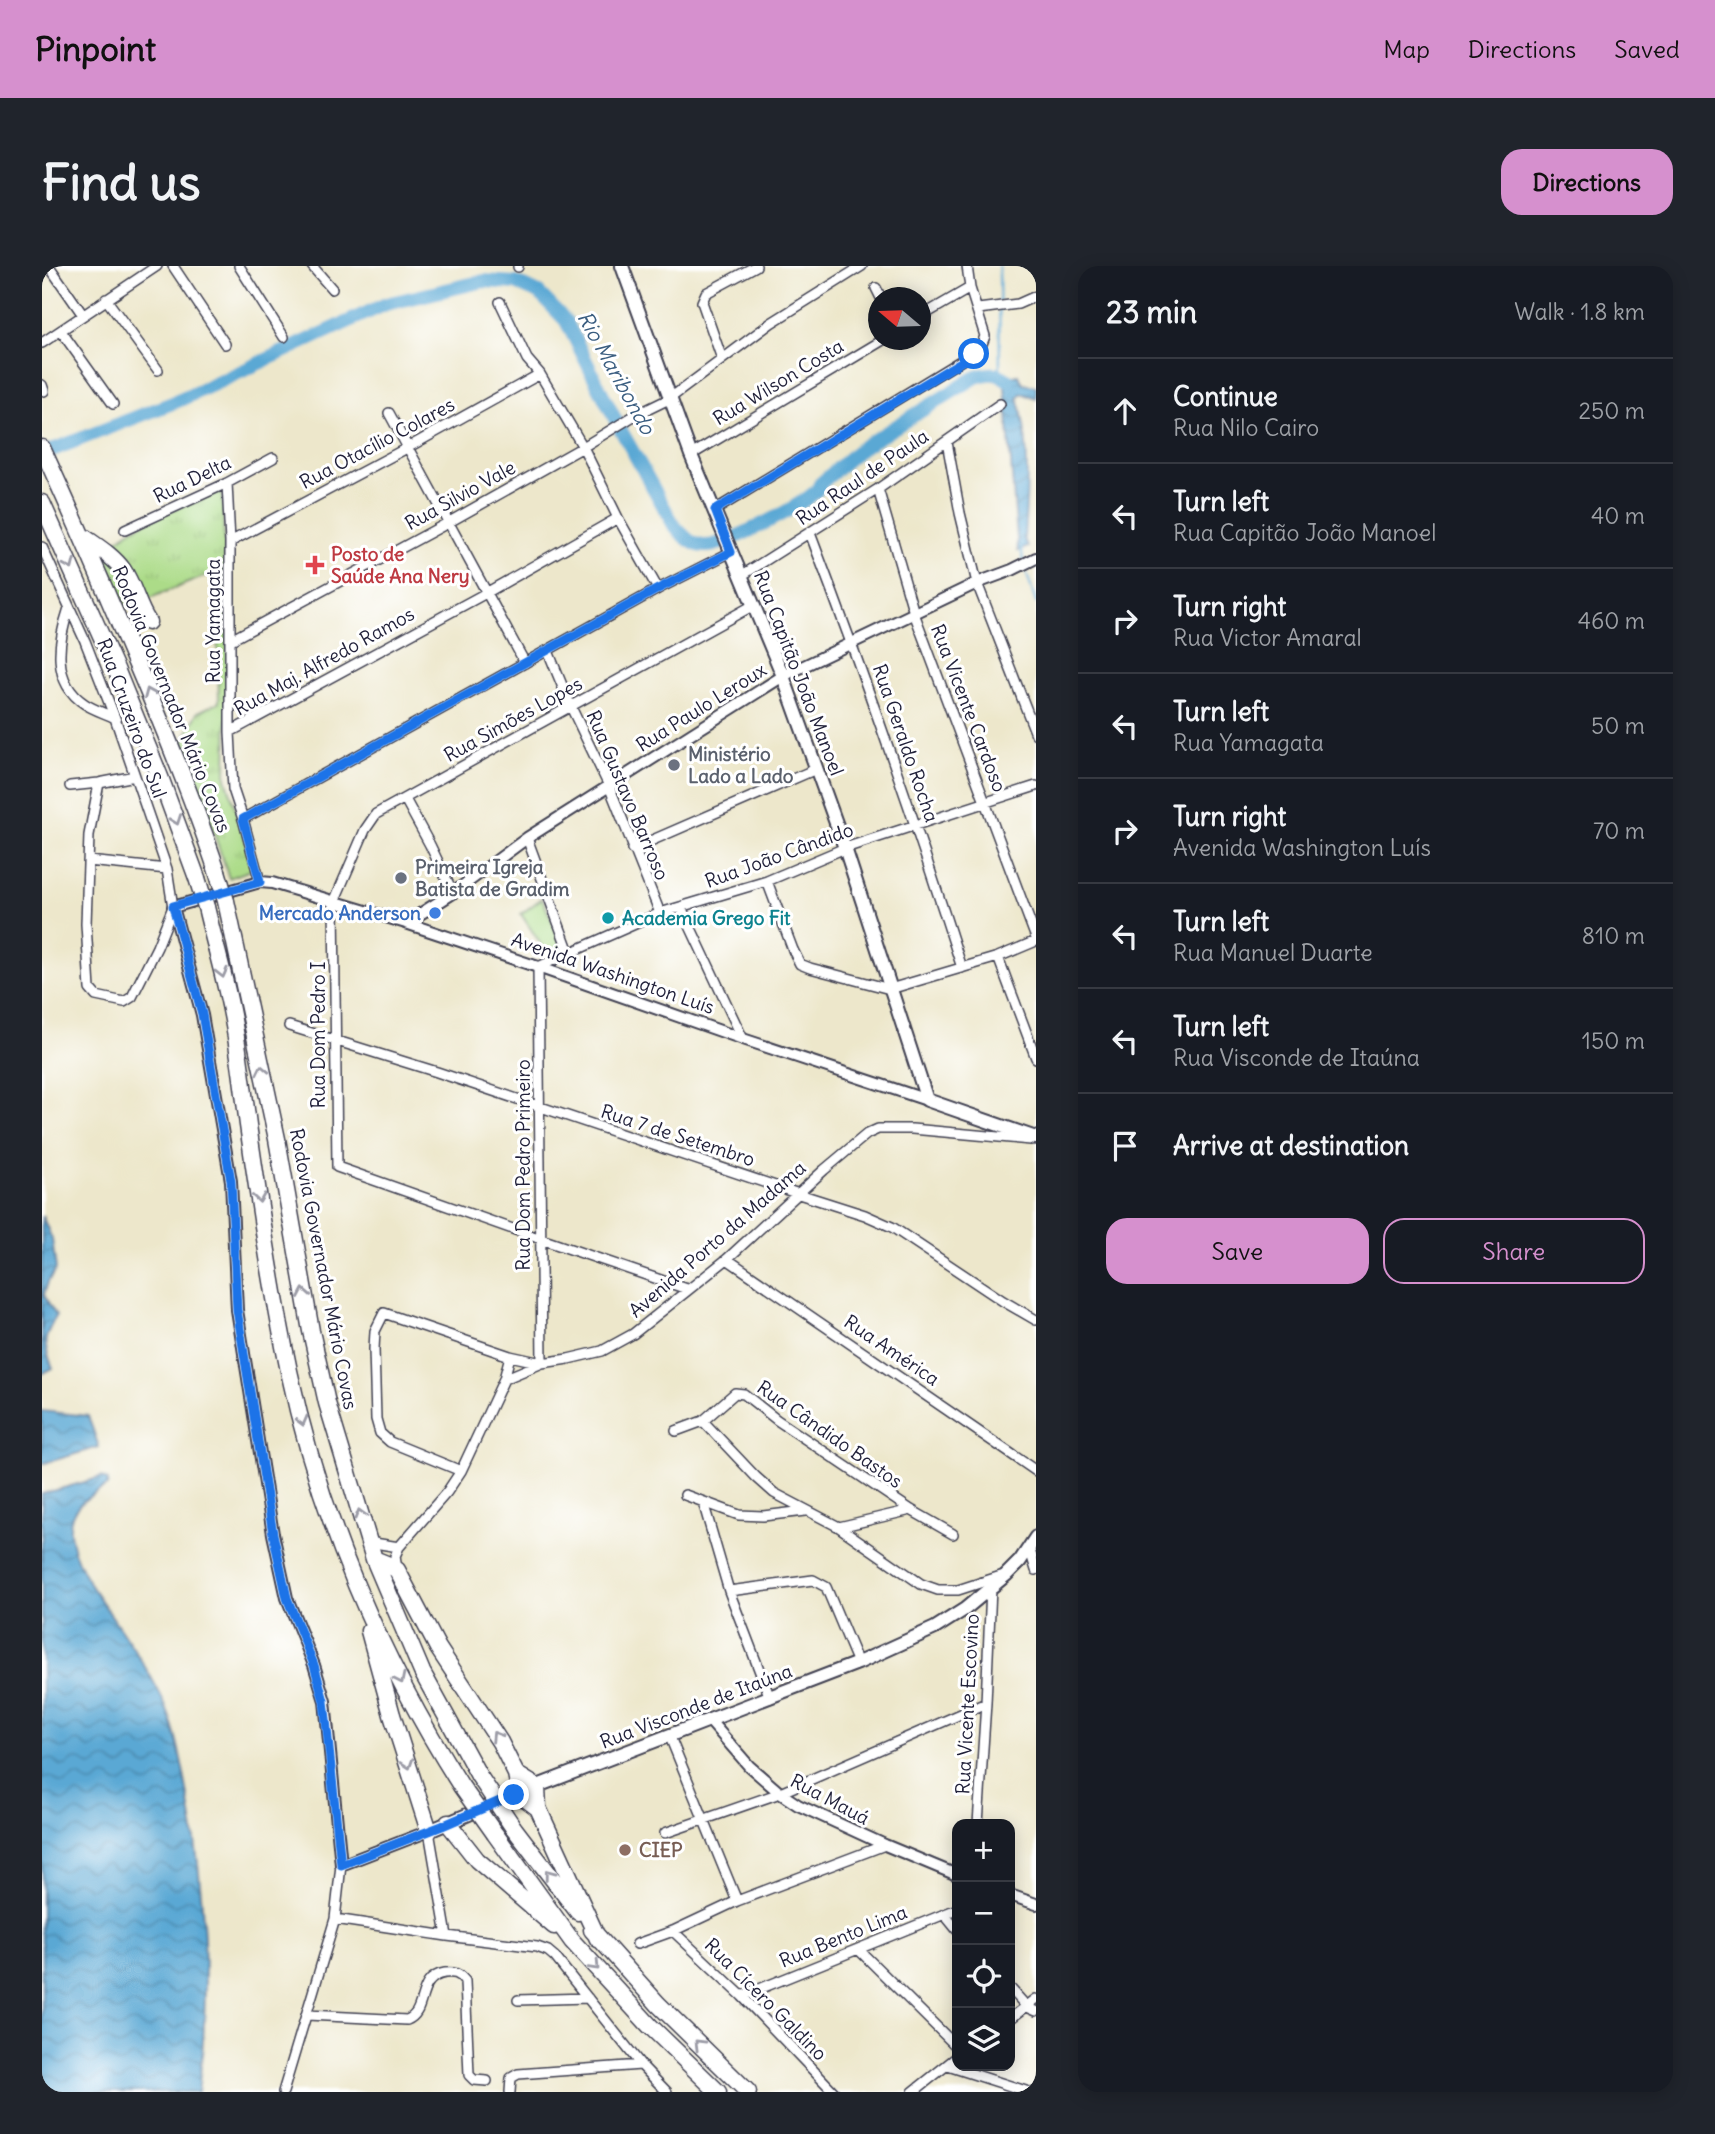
<!DOCTYPE html>
<meta charset="utf-8">
<style>
:root{--surface:#171b24;--page:#20242c;--text:#f1f3f6;--muted:#9ea1a6;--line:#363941;--accent:#d690ce}
body{margin:0;font-family:Delius,sans-serif;background:var(--page);color:var(--text)}
.controls{position:absolute;right:21px;bottom:21px;display:grid;overflow:hidden;border-radius:14px;box-shadow:0 4px 18px #0003}
.controls button{width:63px;height:63px;display:grid;place-items:center;padding:0;border:0;border-bottom:2px solid var(--line);background:var(--surface);color:var(--text);font:35px sans-serif}
.compass{position:absolute;left:826px;top:21px;width:63px;height:63px;border-radius:50%;background:var(--surface);box-shadow:0 4px 18px #0003;rotate:289deg}
.stop{position:absolute;width:21px;height:21px;margin:-16px;border:5px solid #1a73e8;border-radius:50%;background:#fff}
.stop.end{background:#1a73e8;border-color:#fff;box-shadow:0 2px 7px #0008}
.list{margin:0;padding:0;list-style:none}
h2{display:flex;justify-content:space-between;align-items:center;height:91px;margin:0;padding:0 28px;font-size:30px}
h2 small{font-size:23px;font-weight:400;color:var(--muted)}
.list li{display:grid;grid-template-columns:46px 1fr auto;gap:21px;align-items:center;box-sizing:border-box;height:105px;padding:0 28px;border-top:2px solid var(--line)}
.list b{display:block;font-size:26px;white-space:nowrap}
.list p{margin:0;font-size:23px;white-space:nowrap;color:var(--muted)}
.list em{font-size:23px;font-style:normal;color:var(--muted)}
.actions{display:flex;gap:14px;padding:21px 28px}
.actions a{flex:1;padding:16px 0;border:2px solid var(--accent);border-radius:21px;text-align:center;font-size:24px;color:var(--accent)}
.actions .main{background:var(--accent);color:#111}
.icon{flex:none;width:38px;height:38px;fill:none;stroke:currentColor;stroke-width:2;stroke-linecap:round;stroke-linejoin:round}
.map{position:relative;flex:none;width:994px;height:1826px;overflow:hidden;border-radius:21px}
header{display:flex;align-items:center;gap:42px;box-sizing:border-box;height:98px;padding:0 35px;background:var(--accent);color:#111}
header strong{font-size:33px}
nav{display:flex;gap:38px;margin-inline-start:auto;font-size:24px}
.intro{display:flex;align-items:center;justify-content:space-between;box-sizing:border-box;height:168px;padding:0 42px}
h1{margin:0;font-size:49px}
.button{padding:18px 32px;border-radius:21px;background:var(--accent);color:#111;font-size:24px;font-weight:700}
main{display:flex;gap:42px;padding:0 42px}
aside{flex:1;background:var(--surface);border-radius:21px;box-shadow:0 4px 18px #0003}
.map>svg:first-child{display:block}
.grass{fill:url(#grass-tufts);stroke:#677e62;stroke-width:2}
.pitch{fill:#acdb88;stroke:#677e62;stroke-width:2}
.water{fill:url(#water-waves);stroke:#3e6588;stroke-width:2}
.lines{fill:none;stroke-linecap:round;stroke-linejoin:round}
.stream{stroke:#5aa8d4;stroke-width:2.5}
.river{stroke:#5aa8d4;stroke-width:14}
.minor-casing{stroke:#404051;stroke-width:12}
.tertiary-casing{stroke:#404051;stroke-width:14}
.secondary-casing{stroke:#404051;stroke-width:16}
.motorway-casing{stroke:#404051;stroke-width:19}
.minor{stroke:#fff;stroke-width:9}
.tertiary{stroke:#fff;stroke-width:10}
.secondary{stroke:#fff;stroke-width:12}
.motorway{stroke:#fff;stroke-width:16}
.motorway-bridge-casing{stroke:#404051;stroke-width:19;stroke-linecap:butt}
.motorway-bridge{stroke:#fff;stroke-width:16}
.oneway{stroke:#9c9ca7}
.route{stroke:#1a73e8;stroke-width:9}
.health-dot{fill:#e0444e;stroke:#fff;stroke-width:2.5}
.worship-dot{fill:#6b7280;stroke:#fff;stroke-width:2.5}
.shop-dot{fill:#3f7fe0;stroke:#fff;stroke-width:2.5}
.culture-dot{fill:#0f9aa8;stroke:#fff;stroke-width:2.5}
.education-dot{fill:#8d6e63;stroke:#fff;stroke-width:2.5}
.labels{text-anchor:middle;stroke-width:6;stroke-linejoin:round;paint-order:stroke}
.street-label{font-size:19px;fill:#22223b;stroke:#fff}
.health-label{font-size:19px;font-weight:bold;fill:#be3a42;stroke:#fff;text-anchor:start}
.worship-label{font-size:19px;font-weight:bold;fill:#5b616d;stroke:#fff;text-anchor:start}
.shop-label{font-size:19px;font-weight:bold;fill:#366cbe;stroke:#fff;text-anchor:end}
.culture-label{font-size:19px;font-weight:bold;fill:#0d838f;stroke:#fff;text-anchor:start}
.education-label{font-size:19px;font-weight:bold;fill:#785e54;stroke:#fff;text-anchor:start}
.water-label{font-size:21px;font-style:italic;fill:#3b5e80;stroke:#fff}
</style>
<header>
<strong>Pinpoint</strong>
<nav><a>Map</a><a>Directions</a><a>Saved</a></nav>
</header>
<div class="intro"><h1>Find us</h1><a class="button">Directions</a></div>
<main>
<div class="map">
<svg width="994" height="1826" viewBox="0 0 994 1826">
<defs>
<pattern id="grass-tufts" width="24" height="20" patternUnits="userSpaceOnUse" patternTransform="scale(1.75)"><rect width="24" height="20" fill="#acdb88"/><path d="M3 7l-1-3M5 7V3M7 7l1-3M15 17l-1-3M17 17v-4M19 17l1-3" fill="none" stroke="#94bc76"/></pattern>
<pattern id="water-waves" width="16" height="10" patternUnits="userSpaceOnUse" patternTransform="scale(1.75)"><rect width="16" height="10" fill="#5aa8d4"/><path d="M0 5q4-4 8 0t8 0" fill="none" stroke="#4a88ad"/></pattern>
</defs>
<rect width="100%" height="100%" fill="#fff"/>
<filter id="ink" filterUnits="userSpaceOnUse"><feTurbulence type="fractalNoise" baseFrequency=".0143" numOctaves="2"/><feDisplacementMap in="SourceGraphic" scale="14" xChannelSelector="R" yChannelSelector="G"/><feConvolveMatrix kernelMatrix="1 2 1 2 8 2 1 2 1" color-interpolation-filters="sRGB"/></filter>
<filter id="wash" filterUnits="userSpaceOnUse"><feTurbulence type="fractalNoise" baseFrequency=".00686" numOctaves="4" result="noise"/><feDisplacementMap in="SourceGraphic" scale="28" xChannelSelector="R" yChannelSelector="G"/><feGaussianBlur stdDeviation="1.57" result="paint"/><feColorMatrix in="noise" values="0 0 0 0 0 0 0 0 0 0 0 0 0 0 0 0 0 1.4 0 .05"/><feComposite in="paint" operator="in"/></filter>
<g filter="url(#wash)">
<rect width="100%" height="100%" fill="#ede7cb"/>
<path class="grass" d="M180,224L186,388L184,512L212,603L187,612L141,476L156,446L177,436L174,306L85,341L61,287C88,256 142,240 180,224Z"/>
<path class="pitch" d="M500,632L521,680L505,688L479,648Z"/>
<path class="water" d="M976,109L982,118L994,120V133L980,127L976,131C989,176 985,226 982,273L986,281L976,285L963,121L972,110Z
M0,950L10,973L14,1003L6,1016L2,1029L14,1050C1,1075 0,1076 11,1102L0,1108Z
M0,1145L46,1150L57,1181L0,1198Z
M60,1211L66,1215L65,1220C46,1231 26,1240 28,1266C31,1299 55,1328 73,1355C90,1380 107,1405 120,1432C134,1462 139,1492 145,1524C163,1622 169,1728 156,1826H0V1228Z"/>
<g class="lines">
<path class="stream" d="M957,0L958,108
M979,281L981,295
M983,302L994,337"/>
<path class="river" d="M0,188L138,134L344,38L442,15L474,17L497,27L524,55L576,159L633,261C641,269 651,281 664,280C684,280 756,241 772,227C776,224 776,223 778,218L819,182L934,111C948,106 955,106 967,115"/>
</g>
</g>
<g filter="url(#ink)">
<g class="lines">
<g class="minor-casing">
<path id="minor" d="M7,0L41,49
M131,0L183,78
M197,0L242,71
M270,0L290,23
M476,0V1
M834,22L839,32
M64,33L116,104
M458,36L485,93L498,108L541,181L576,252L616,323
M936,43L976,38L994,30
M878,51L928,22
M19,65L71,138
M0,77L115,0
M680,93L660,36L664,27L714,0
M0,119L2,125
M347,147L483,397
M905,176L918,247L935,317L994,468
M649,189L841,74
M185,217L188,276V466L191,523L201,553L218,616
M836,223L872,347L994,672
M673,244L938,83L943,70L928,22L925,0
M83,264L185,217L231,192
M768,267C823,411 873,555 920,702
M188,276L365,182L498,108
M0,281L43,375L73,452L125,603L131,641L115,681L90,731L82,736L54,730L48,723L44,658L47,569L57,517
M699,310L836,223L958,138
M27,342C16,375 9,416 43,438C52,444 63,447 73,452
M189,374L402,259L541,181L590,151L627,133L729,57L820,0
M506,385L529,441L567,520L618,647
M188,466L444,327L576,252
M28,520L57,517L93,510
M363,533L388,579L411,627
M201,553L616,323L689,286
M485,572L527,686
M590,583L774,503
M46,595L125,603
M725,615L751,684L758,698L768,702L848,723L956,691L994,675
M639,641L701,773
M956,691L994,792
M247,760L395,806L757,928L823,949L850,961L961,1035L994,1054
M685,993L994,1205
M645,1023L499,973L295,901L292,636L323,564L334,548L710,340
M462,1113L500,1097L496,701L618,647L725,615L803,582L994,520
M634,1165L661,1155
M419,1205L348,1176L338,1167L334,1153L332,1083L333,1065L342,1047L468,1090
M643,1229L697,1249L721,1250L763,1245
M661,1236L687,1325L728,1432
M797,1261L869,1244
M911,1268L869,1244L735,1154L702,1128L693,1127L661,1155L714,1211L732,1227L797,1261L879,1318L896,1324H916L959,1310
M326,1276L357,1281
M987,1281L994,1304
M355,1304L353,1290L357,1281L405,1226L419,1205L462,1113L468,1090L500,1097L526,1093L560,1085L591,1068L685,993L782,904L825,868L836,863H870L989,874
M687,1325L771,1314L784,1321L816,1397
M628,1471L695,1635
M936,1558L944,1437L949,1321
M387,1565L405,1670
M623,1567L738,1527L944,1437
M902,1648L915,1664
M293,1653L405,1670L495,1681L506,1685L513,1691L599,1799L625,1826
M631,1665L700,1730L792,1826
M595,1678L631,1665L695,1635L843,1579
M816,1683L915,1781
M968,1722L985,1741L994,1745
M700,1730L915,1643
M476,1734L546,1732
M265,1749L365,1754C386,1746 373,1712 403,1707C412,1706 417,1707 423,1715L427,1809L432,1814L445,1815
M968,1753L994,1733
M906,1800L987,1826
M241,1826L293,1653L299,1599
M468,1826L469,1812L476,1808L599,1799
M871,1826L915,1791"/>
</g>
<g class="tertiary-casing">
<path id="tertiary" d="M364,657L411,627L485,572L741,410L935,317L970,304L994,292
M668,1455L707,1500L738,1527L756,1539L843,1579L915,1609
M387,1565L299,1599L283,1435L272,1399L245,1332L231,1268L195,1044L189,915L160,749L131,641L218,616L230,617L364,657L496,701L701,773L885,834
M968,1629L994,1638"/>
</g>
<g class="secondary-casing">
<path id="secondary" d="M580,0L649,189L741,410L803,582L885,834L994,872
M387,1565L472,1529L816,1397L893,1362L923,1343L964,1309L978,1295L994,1271"/>
</g>
<g class="motorway-casing">
<path id="motorway" d="M0,182C32,251 62,321 92,392C122,462 151,533 175,605
M0,237L74,403L118,511L155,612
M42,271C56,281 71,290 81,304C92,320 95,340 106,356
M184,635L235,873L269,1065L285,1137L332,1293L380,1406L437,1510
M164,641C172,675 182,709 189,744C197,782 201,821 206,859C218,942 230,1024 247,1105C278,1252 339,1394 419,1520
M332,1293L347,1299L355,1304L396,1382L458,1476L474,1508L495,1521L496,1542L556,1673
M327,1365L350,1449L387,1565
M474,1508L476,1518L472,1529L484,1533L496,1542
M406,1557L435,1594L512,1660
M471,1561L536,1646
M453,1568L530,1675L608,1760L676,1826
M550,1664L616,1738L706,1826"/>
</g>
<use href="#minor" class="minor"/>
<use href="#tertiary" class="tertiary"/>
<use href="#secondary" class="secondary"/>
<use href="#motorway" class="motorway"/>
<g class="motorway-bridge-casing">
<path id="motorway-bridge" d="M175,605L184,635
M155,612L164,641
M437,1510L471,1561
M419,1520L453,1568"/>
</g>
<use href="#motorway-bridge" class="motorway-bridge"/>
</g>
<defs><path id="oneway-chevron" d="M-2-3.5L2.5 0L-2 3.5" fill="none" stroke-width="1.6" stroke-linecap="round" stroke-linejoin="round" transform="scale(1.75)"/></defs>
<g class="oneway">
<use href="#oneway-chevron" transform="translate(28 299) rotate(66)"/>
<use href="#oneway-chevron" transform="translate(107 427) rotate(-113)"/>
<use href="#oneway-chevron" transform="translate(134 554) rotate(70)"/>
<use href="#oneway-chevron" transform="translate(180 707) rotate(76)"/>
<use href="#oneway-chevron" transform="translate(220 804) rotate(-102)"/>
<use href="#oneway-chevron" transform="translate(217 932) rotate(82)"/>
<use href="#oneway-chevron" transform="translate(262 1027) rotate(-100)"/>
<use href="#oneway-chevron" transform="translate(260 1155) rotate(75)"/>
<use href="#oneway-chevron" transform="translate(318 1248) rotate(-106)"/>
<use href="#oneway-chevron" transform="translate(358 1413) rotate(64)"/>
<use href="#oneway-chevron" transform="translate(454 1470) rotate(-122)"/>
<use href="#oneway-chevron" transform="translate(366 1498) rotate(72)"/>
<use href="#oneway-chevron" transform="translate(507 1608) rotate(-127)"/>
<use href="#oneway-chevron" transform="translate(553 1700) rotate(47)"/>
<use href="#oneway-chevron" transform="translate(657 1778) rotate(-135)"/>
</g>
</g>
<g class="lines" filter="url(#ink)">
<path class="route" d="M472,1529L400,1560L299,1599L282,1435L272,1399L245,1332L231,1268L195,1044L189,915L160,748L131,640L218,616L201,553L616,323L689,286L673,244L932,88"/>
</g>
<path class="health-dot" d="M269.5 288.5h7v7h7v7h-7v7h-7v-7h-7v-7h7z"/>
<g class="worship-dot">
<circle cx="632" cy="499" r="7"/>
<circle cx="359" cy="612" r="7"/>
</g>
<circle class="shop-dot" cx="393" cy="647" r="7"/>
<circle class="culture-dot" cx="566" cy="652" r="7"/>
<circle class="education-dot" cx="583" cy="1584" r="7"/>
<g class="labels">
<g class="street-label">
<text transform="translate(736 116) rotate(-31)" y="7">Rua Wilson Costa</text>
<text transform="translate(335 177) rotate(-28)" y="7">Rua Otacílio Colares</text>
<text transform="translate(820 211) rotate(-34)" y="7">Rua Raul de Paula</text>
<text transform="translate(150 213) rotate(-26)" y="7">Rua Delta</text>
<text transform="translate(418 229) rotate(-29)" y="7">Rua Silvio Vale</text>
<text transform="translate(171 355) rotate(-90)" y="7">Rua Yamagata</text>
<text transform="translate(282 395) rotate(-29)" y="7">Rua Maj. Alfredo Ramos</text>
<text transform="translate(757 407) rotate(69)" y="7">Rua Capitão João Manoel</text>
<text transform="translate(130 433) rotate(68)" y="7">Rodovia Governador Mário Covas</text>
<text transform="translate(659 441) rotate(-32)" y="7">Rua Paulo Leroux</text>
<text transform="translate(927 442) rotate(69)" y="7">Rua Vicente Cardoso</text>
<text transform="translate(90 452) rotate(70)" y="7">Rua Cruzeiro do Sul</text>
<text transform="translate(471 453) rotate(-29)" y="7">Rua Simões Lopes</text>
<text transform="translate(864 477) rotate(71)" y="7">Rua Geraldo Rocha</text>
<text transform="translate(586 529) rotate(67)" y="7">Rua Gustavo Barroso</text>
<text transform="translate(737 589) rotate(-20)" y="7">Rua João Cândido</text>
<text transform="translate(571 707) rotate(19)" y="7">Avenida Washington Luís</text>
<text transform="translate(276 769) rotate(-90)" y="7">Rua Dom Pedro I</text>
<text transform="translate(636 869) rotate(18)" y="7">Rua 7 de Setembro</text>
<text transform="translate(481 899) rotate(-90)" y="7">Rua Dom Pedro Primeiro</text>
<text transform="translate(675 973) rotate(-41)" y="7">Avenida Porto da Madama</text>
<text transform="translate(282 1003) rotate(79)" y="7">Rodovia Governador Mário Covas</text>
<text transform="translate(850 1084) rotate(34)" y="7">Rua América</text>
<text transform="translate(788 1168) rotate(35)" y="7">Rua Cândido Bastos</text>
<text transform="translate(925 1438) rotate(-87)" y="7">Rua Vicente Escovino</text>
<text transform="translate(654 1440) rotate(-21)" y="7">Rua Visconde de Itaúna</text>
<text transform="translate(788 1533) rotate(28)" y="7">Rua Mauá</text>
<text transform="translate(801 1670) rotate(-22)" y="7">Rua Bento Lima</text>
<text transform="translate(724 1733) rotate(45)" y="7">Rua Cícero Galdino</text>
</g>
<g class="health-label">
<text x="289" y="295">Posto de<tspan x="289" dy="22">Saúde Ana Nery</tspan></text>
</g>
<g class="worship-label">
<text x="646" y="495">Ministério<tspan x="646" dy="22">Lado a Lado</tspan></text>
<text x="373" y="608">Primeira Igreja<tspan x="373" dy="22">Batista de Gradim</tspan></text>
</g>
<g class="shop-label">
<text x="379" y="654">Mercado Anderson</text>
</g>
<g class="culture-label">
<text x="580" y="659">Academia Grego Fit</text>
</g>
<g class="education-label">
<text x="597" y="1591">CIEP</text>
</g>
<g class="water-label">
<text transform="translate(574 107) rotate(61)" y="7">Rio Maribondo</text>
</g>
</g>
</svg>
<div class="controls">
<button>+</button>
<button>−</button>
<button><svg class="icon" aria-label="locate" viewBox="0 0 24 24"><circle cx="12" cy="12" r="6"/><path d="M12 2v4M12 18v4M2 12h4M18 12h4"/></svg></button>
<button><svg class="icon" aria-label="layers" viewBox="0 0 24 24"><path d="M12 4l9 5-9 5-9-5zM3 14l9 5 9-5"/></svg></button>
</div>
<svg class="compass" viewBox="-18 -18 36 36"><path d="M0-13l5 13h-10z" fill="#e53935"/><path d="M0 13l5-13h-10z" fill="#9ea1a6"/></svg>
<div class="stop" style="left:932px;top:88px"></div>
<div class="stop end" style="left:472px;top:1529px"></div>
</div>
<aside>
<h2>23 min<small>Walk · 1.8 km</small></h2>
<ul class="list">
<li><svg class="icon" aria-label="ahead" viewBox="0 0 24 24"><path d="M12 20V5M6 11l6-6 6 6"/></svg><div><b>Continue</b><p>Rua Nilo Cairo</p></div><em>250 m</em></li>
<li><svg class="icon" aria-label="left" viewBox="0 0 24 24"><path d="M17 20v-9H6M10 6l-5 5 5 5"/></svg><div><b>Turn left</b><p>Rua Capitão João Manoel</p></div><em>40 m</em></li>
<li><svg class="icon" aria-label="right" viewBox="0 0 24 24"><path d="M7 20v-9h11M14 6l5 5-5 5"/></svg><div><b>Turn right</b><p>Rua Victor Amaral</p></div><em>460 m</em></li>
<li><svg class="icon" aria-label="left" viewBox="0 0 24 24"><path d="M17 20v-9H6M10 6l-5 5 5 5"/></svg><div><b>Turn left</b><p>Rua Yamagata</p></div><em>50 m</em></li>
<li><svg class="icon" aria-label="right" viewBox="0 0 24 24"><path d="M7 20v-9h11M14 6l5 5-5 5"/></svg><div><b>Turn right</b><p>Avenida Washington Luís</p></div><em>70 m</em></li>
<li><svg class="icon" aria-label="left" viewBox="0 0 24 24"><path d="M17 20v-9H6M10 6l-5 5 5 5"/></svg><div><b>Turn left</b><p>Rua Manuel Duarte</p></div><em>810 m</em></li>
<li><svg class="icon" aria-label="left" viewBox="0 0 24 24"><path d="M17 20v-9H6M10 6l-5 5 5 5"/></svg><div><b>Turn left</b><p>Rua Visconde de Itaúna</p></div><em>150 m</em></li>
<li><svg class="icon" aria-label="arrive" viewBox="0 0 24 24"><path d="M6 21V4h12l-3 4 3 4H6"/></svg><div><b>Arrive at destination</b></div></li>
</ul>
<div class="actions"><a class="main">Save</a><a>Share</a></div>
</aside>
</main>
